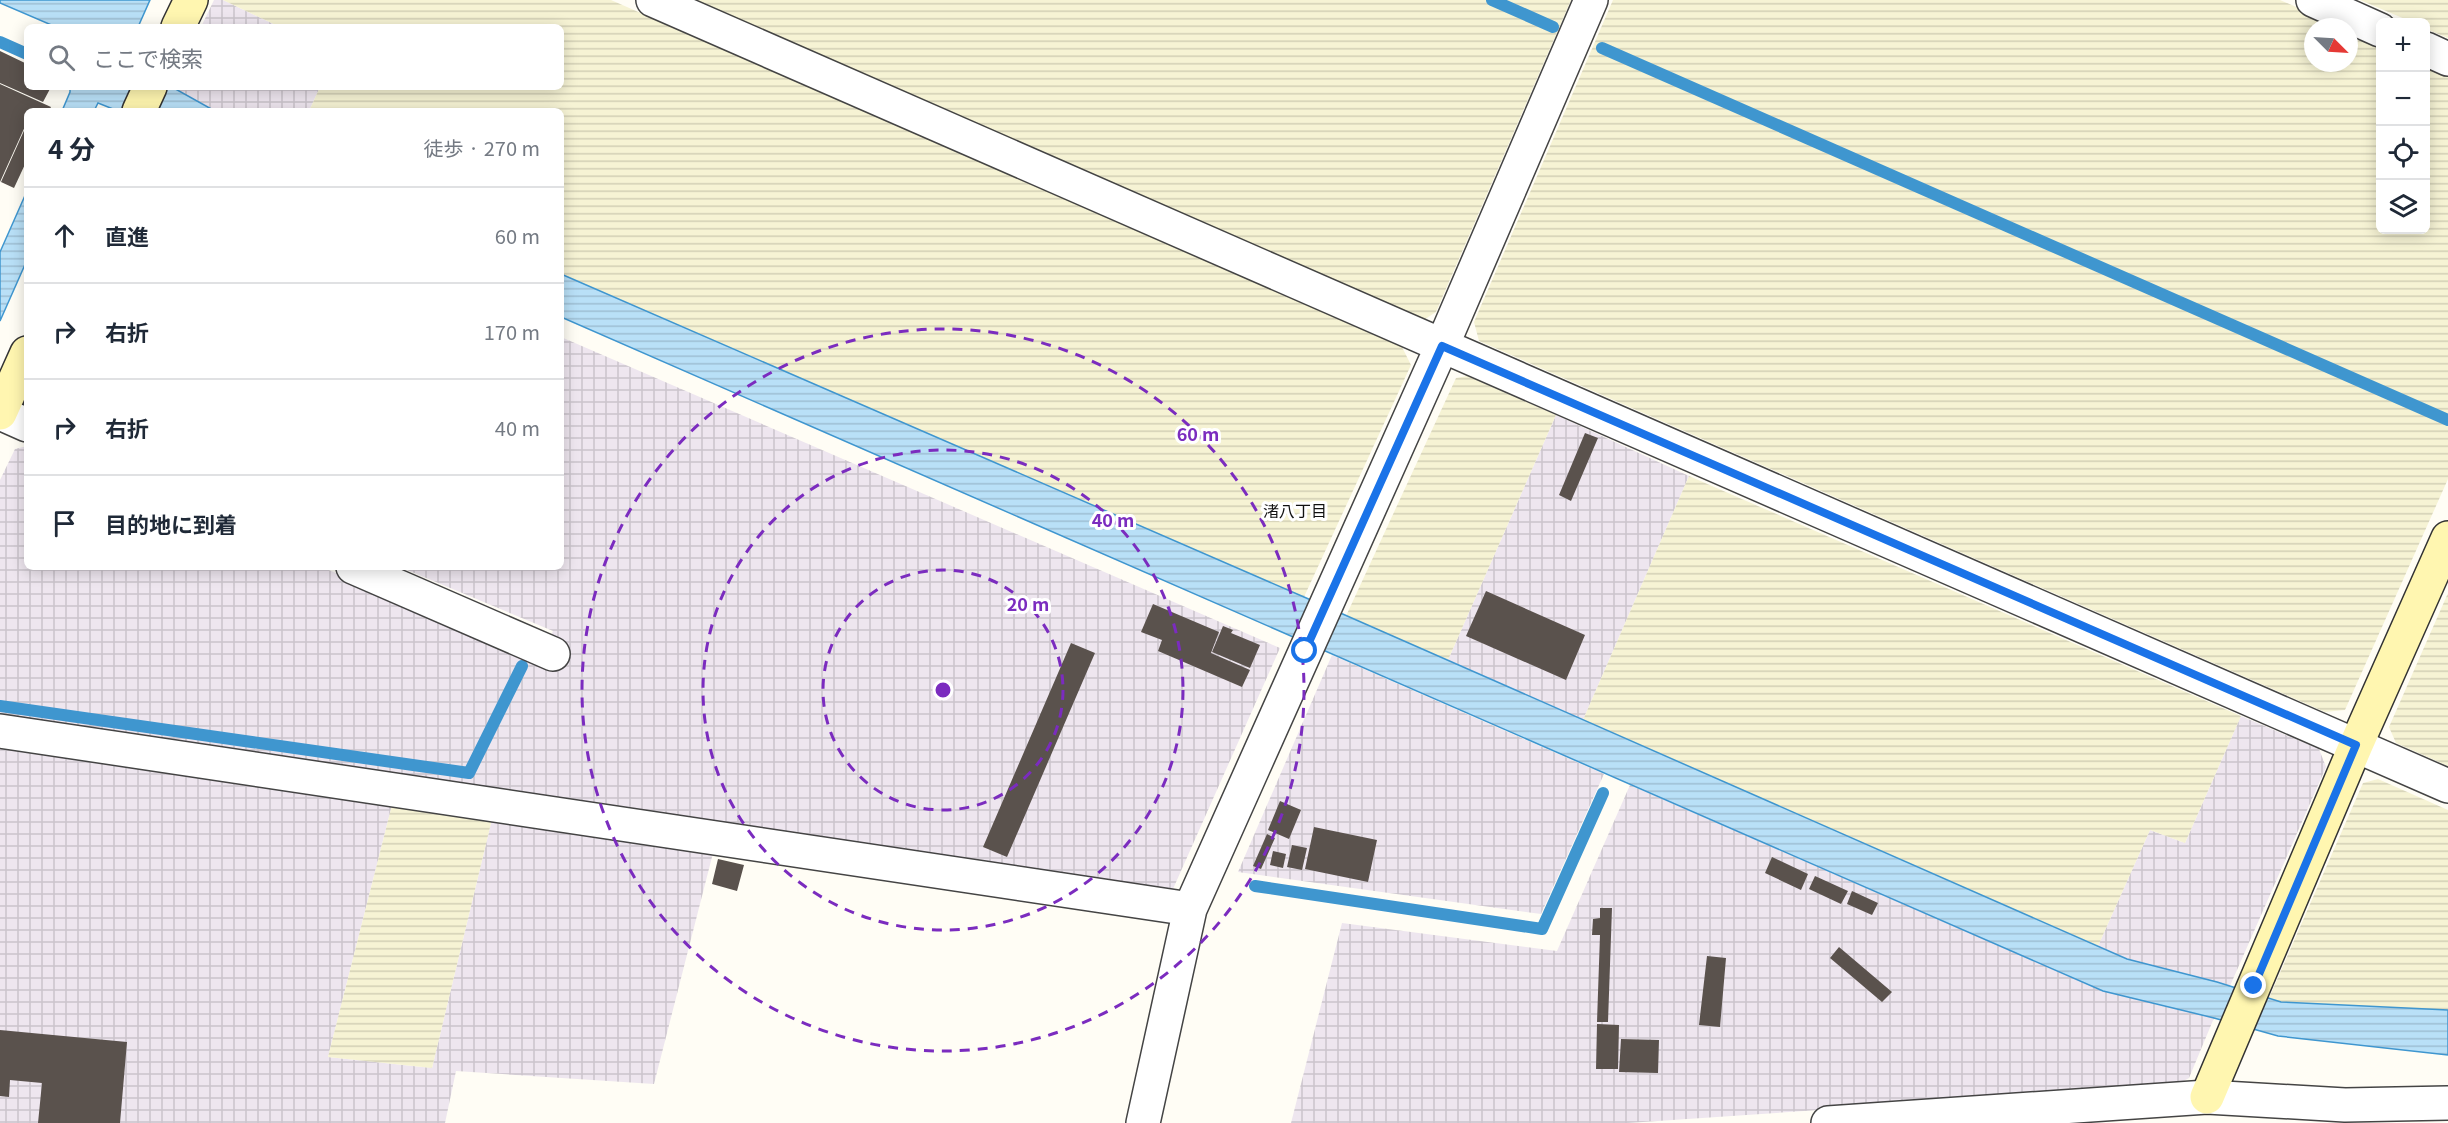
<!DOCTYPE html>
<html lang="ja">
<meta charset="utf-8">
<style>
:root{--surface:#fff;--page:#f2f2f3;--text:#1f2937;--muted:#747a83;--line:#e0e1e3}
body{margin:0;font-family:Georgia,"Noto Sans JP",serif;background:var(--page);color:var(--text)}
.controls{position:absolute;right:18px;top:18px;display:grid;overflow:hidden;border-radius:9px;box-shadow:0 3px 15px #0003}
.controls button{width:54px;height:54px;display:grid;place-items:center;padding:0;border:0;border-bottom:2px solid var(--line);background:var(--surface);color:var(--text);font:30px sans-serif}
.compass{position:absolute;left:2304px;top:18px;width:54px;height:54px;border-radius:50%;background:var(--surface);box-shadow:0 3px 15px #0003;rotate:114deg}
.stop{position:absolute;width:18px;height:18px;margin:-14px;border:4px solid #1a73e8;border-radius:50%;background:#fff}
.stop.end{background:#1a73e8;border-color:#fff;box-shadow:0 2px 6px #0008}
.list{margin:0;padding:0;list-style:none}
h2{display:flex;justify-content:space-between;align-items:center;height:78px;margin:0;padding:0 24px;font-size:26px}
h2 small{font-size:20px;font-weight:400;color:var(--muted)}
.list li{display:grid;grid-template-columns:39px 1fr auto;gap:18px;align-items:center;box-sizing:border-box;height:96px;padding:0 24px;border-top:2px solid var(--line)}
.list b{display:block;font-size:22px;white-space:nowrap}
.list em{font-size:20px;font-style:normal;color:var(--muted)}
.icon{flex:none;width:33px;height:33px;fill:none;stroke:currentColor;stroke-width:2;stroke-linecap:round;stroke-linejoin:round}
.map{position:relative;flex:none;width:2448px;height:1123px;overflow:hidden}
.search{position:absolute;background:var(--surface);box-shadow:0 3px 15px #0003;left:24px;top:24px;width:540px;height:66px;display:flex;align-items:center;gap:15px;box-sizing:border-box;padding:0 21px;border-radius:9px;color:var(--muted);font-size:22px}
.panel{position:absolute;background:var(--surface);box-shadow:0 3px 15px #0003;left:24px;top:108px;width:540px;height:462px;border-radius:9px}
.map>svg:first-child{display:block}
.industrial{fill:url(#industrial-grid)}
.farmland{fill:url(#farmland-rules)}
.water{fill:url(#water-rules);stroke:#3f96cf;stroke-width:1.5}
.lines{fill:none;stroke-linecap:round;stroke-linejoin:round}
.stream{stroke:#3f96cf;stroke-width:12}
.building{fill:#5a524d}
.street-casing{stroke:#444;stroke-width:36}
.secondary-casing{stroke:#333;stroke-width:36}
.street{stroke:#fff;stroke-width:33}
.secondary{stroke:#fff6b0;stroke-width:33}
.route{stroke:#1a73e8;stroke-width:8}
.ring{fill:none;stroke:#7b2cbf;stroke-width:3;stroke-dasharray:10 8}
.labels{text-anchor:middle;stroke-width:6;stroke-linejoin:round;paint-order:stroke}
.neighbourhood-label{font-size:16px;fill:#111;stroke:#fff}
.centre{fill:#7b2cbf;stroke:#fff;stroke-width:3}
.ring-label{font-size:18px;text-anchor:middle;font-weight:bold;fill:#7b2cbf;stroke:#fff;stroke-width:6;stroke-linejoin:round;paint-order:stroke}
</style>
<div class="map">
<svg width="2448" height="1123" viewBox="0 0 2448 1123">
<defs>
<pattern id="industrial-grid" width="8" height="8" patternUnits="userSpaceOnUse" patternTransform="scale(1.5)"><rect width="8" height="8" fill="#eee6ef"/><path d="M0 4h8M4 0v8" fill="none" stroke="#cbc4cc"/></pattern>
<pattern id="farmland-rules" width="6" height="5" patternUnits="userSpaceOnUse" patternTransform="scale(1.5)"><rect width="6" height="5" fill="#f6f3d4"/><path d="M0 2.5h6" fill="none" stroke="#d2cfb5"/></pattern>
<pattern id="water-rules" width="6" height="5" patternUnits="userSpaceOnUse" patternTransform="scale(1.5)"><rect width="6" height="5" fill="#b9e0f7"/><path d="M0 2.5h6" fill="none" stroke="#9ebfd3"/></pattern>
</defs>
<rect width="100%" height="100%" fill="#fffdf5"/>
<path class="industrial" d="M214,0H223L280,27H201Z
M320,87L309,111H215L174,88Z
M561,337L1280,648L1173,889L0,714V480L15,449L27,446V567H322L539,662L553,631L400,567H561Z
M1556,415L1689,476L1583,720L1448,660Z
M1332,655L1604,774L1541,914L1238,872Z
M2241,716L2319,749L2326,767L2230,986L2127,959L2098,946L2150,830L2185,843Z
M0,748L392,805L328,1057L432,1068L492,819L713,853L654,1084L456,1071L445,1123H0Z
M1630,785L2103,991L2214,1018L2189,1078L2174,1086L1628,1123H1291L1342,923L1557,951Z"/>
<path class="farmland" d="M223,0H611L1402,347L1411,365L1304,597L561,274V111H309L320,87H561V27H280Z
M682,0H1571L1436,312L1419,323Z
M1613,0H2280L2342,27H2313V63H2349V30L2380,44V230H2426V64L2448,74V479L2345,710L2325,712L1479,341L1474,322Z
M2360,0H2448V38L2426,29V22H2412Z
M1467,376L1556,415L1448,660L1346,616L1456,378Z
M1689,476L2241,716L2185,843L2150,830L2098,946L1583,720Z
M2448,593V766L2396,743L2389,727Z
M2378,779L2448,810V1010L2281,1002L2269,998L2363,783Z
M392,805L492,819L432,1068L328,1057Z"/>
<path class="water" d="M0,0H150L138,27H56L0,3Z
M70,87H172L215,111H118L98,103L94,111H62L70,92Z
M27,191V260L0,321V252Z
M561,274L1304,597L2127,959L2217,982L2281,1002L2448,1010V1055L2278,1036L2214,1018L2103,991L561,317Z"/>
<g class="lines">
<path class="stream" d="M1492,0L1553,27
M0,42L27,54
M1602,48L2448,420
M0,706L469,773L522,666
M1255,886L1542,929L1603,793"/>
</g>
<path class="building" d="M0,51L27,64V87H51L43,102L0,83Z
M0,84L51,107L49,111H27V122L0,182Z
M27,124V160L14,188L1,182Z
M1585,433L1598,438L1571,501L1559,495Z
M1486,591L1585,635L1566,680L1466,636Z
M1153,604L1219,632L1211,653L1250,670L1242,687L1158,651L1162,640L1141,632Z
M1223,626L1233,630L1231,633L1260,645L1250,668L1212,652Z
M1071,643L1095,653L1007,857L983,847Z
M1280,801L1301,810L1289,839L1268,830Z
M1314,827L1377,840L1368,882L1305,869Z
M1267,834L1275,838L1261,869L1253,866Z
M1292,845L1307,848L1302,870L1287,867Z
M1273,851L1286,854L1283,868L1270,865Z
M1772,857L1808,874L1801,890L1765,873Z
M718,859L744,865L737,891L712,884Z
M1815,876L1848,891L1841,904L1809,889Z
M1852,891L1878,903L1872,915L1847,904Z
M1600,908H1612L1608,1022H1597L1600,935H1592L1593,919L1600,918Z
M1839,947L1892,992L1882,1002L1830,958Z
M1707,956L1726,958L1720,1027L1699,1025Z
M1597,1024L1619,1025L1618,1069H1596Z
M0,1030L127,1042L120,1123H38L42,1083L10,1080L9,1097L0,1096Z
M1621,1039L1659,1040L1658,1073L1619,1072Z"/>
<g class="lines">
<g class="street-casing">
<path id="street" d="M653,0L2448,786
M2313,0L2380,30
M2426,49L2448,59
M0,413L27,425
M353,567L553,654
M0,731L1190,909
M1143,1123L1190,909L1442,346L1591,0
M1828,1123L2207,1097L2345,1105L2448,1103"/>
</g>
<g class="secondary-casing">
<path id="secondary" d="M178,27L191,0
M139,111L150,87
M0,413L27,353
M2207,1097L2356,745L2448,538"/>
</g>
<use href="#street" class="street"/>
<use href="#secondary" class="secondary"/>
</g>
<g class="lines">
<path class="route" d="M1305,651L1442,346L2356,745L2254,986"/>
</g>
<g class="ring">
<circle cx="943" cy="690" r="120"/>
<circle cx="943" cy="690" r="240"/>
<circle cx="943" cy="690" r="361"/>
</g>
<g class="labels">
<g class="neighbourhood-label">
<text x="1295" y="517">渚八丁目</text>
</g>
</g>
<circle cx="943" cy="690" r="9" class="centre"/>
<g class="ring-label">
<text x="1198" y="441">60 m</text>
<text x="1113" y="527">40 m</text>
<text x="1028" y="611">20 m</text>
</g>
</svg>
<div class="controls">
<button>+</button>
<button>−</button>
<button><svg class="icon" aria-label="locate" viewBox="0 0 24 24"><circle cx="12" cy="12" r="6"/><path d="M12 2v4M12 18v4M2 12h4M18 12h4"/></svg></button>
<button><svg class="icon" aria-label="layers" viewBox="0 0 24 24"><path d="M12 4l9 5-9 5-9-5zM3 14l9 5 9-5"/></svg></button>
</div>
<svg class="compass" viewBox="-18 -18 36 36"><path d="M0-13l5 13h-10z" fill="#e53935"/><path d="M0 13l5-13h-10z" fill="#747a83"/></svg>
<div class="stop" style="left:1305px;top:651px"></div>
<div class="stop end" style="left:2254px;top:986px"></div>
<div class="search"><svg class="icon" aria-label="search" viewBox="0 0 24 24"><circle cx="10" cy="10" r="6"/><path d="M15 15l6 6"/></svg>ここで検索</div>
<section class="panel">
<h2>4 分<small>徒歩 · 270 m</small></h2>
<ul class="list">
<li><svg class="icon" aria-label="ahead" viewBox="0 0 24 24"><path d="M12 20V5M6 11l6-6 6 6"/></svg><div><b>直進</b></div><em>60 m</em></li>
<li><svg class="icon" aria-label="right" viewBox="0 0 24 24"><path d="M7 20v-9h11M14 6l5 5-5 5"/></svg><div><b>右折</b></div><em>170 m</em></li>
<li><svg class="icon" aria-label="right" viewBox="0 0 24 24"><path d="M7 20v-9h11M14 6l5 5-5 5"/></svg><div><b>右折</b></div><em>40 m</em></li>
<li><svg class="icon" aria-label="arrive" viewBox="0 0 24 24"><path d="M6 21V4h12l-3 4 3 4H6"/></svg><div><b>目的地に到着</b></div></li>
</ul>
</section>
</div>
